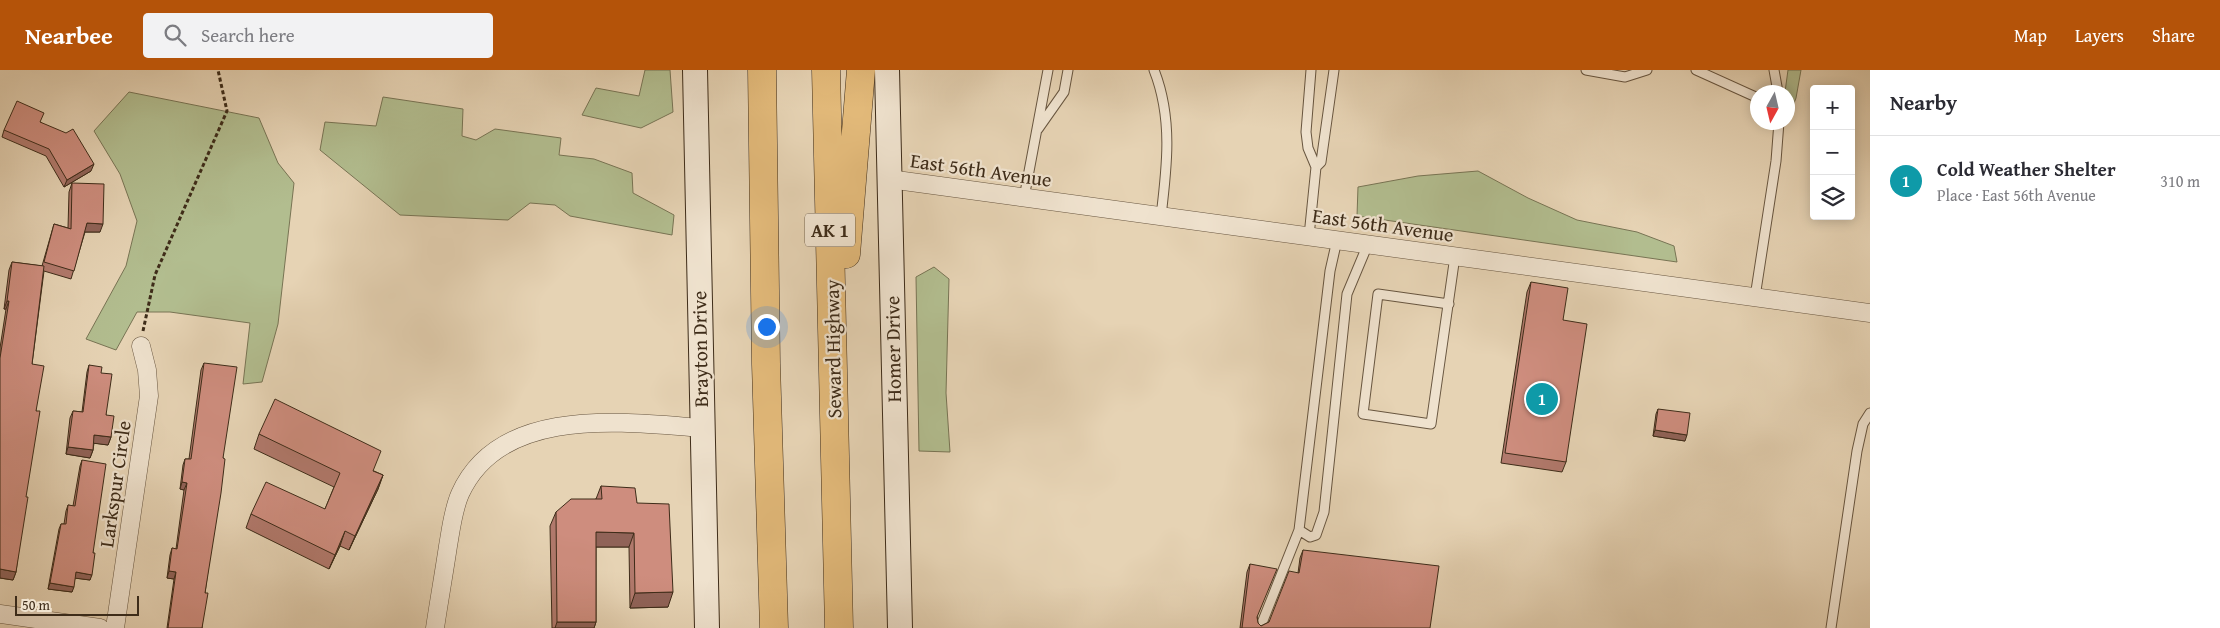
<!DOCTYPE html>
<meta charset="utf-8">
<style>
:root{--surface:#fff;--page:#f2f2f3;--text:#2b2b33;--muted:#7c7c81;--line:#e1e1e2;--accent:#b45309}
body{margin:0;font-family:"Gentium Book Plus",serif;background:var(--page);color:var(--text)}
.controls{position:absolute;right:15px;top:15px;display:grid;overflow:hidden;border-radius:5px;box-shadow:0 2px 12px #0003}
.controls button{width:45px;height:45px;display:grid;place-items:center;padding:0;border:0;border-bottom:1px solid var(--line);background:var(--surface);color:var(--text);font:25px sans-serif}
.compass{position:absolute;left:1750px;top:15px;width:45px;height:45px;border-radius:50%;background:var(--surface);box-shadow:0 2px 12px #0003;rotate:188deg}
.scale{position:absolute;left:15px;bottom:12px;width:124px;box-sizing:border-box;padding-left:5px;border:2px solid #3e2c19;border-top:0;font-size:14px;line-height:18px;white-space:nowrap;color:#3e2c19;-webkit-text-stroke:4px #efe2ce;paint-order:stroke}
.you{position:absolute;left:766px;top:256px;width:18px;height:18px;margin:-12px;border:4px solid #fff;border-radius:50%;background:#1a73e8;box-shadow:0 0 0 8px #1a73e833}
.badge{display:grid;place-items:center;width:32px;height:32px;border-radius:50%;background:var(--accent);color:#fff;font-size:16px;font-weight:700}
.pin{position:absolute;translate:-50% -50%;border:2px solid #fff;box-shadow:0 1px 5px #0006}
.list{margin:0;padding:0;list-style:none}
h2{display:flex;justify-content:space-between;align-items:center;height:65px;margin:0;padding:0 20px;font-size:21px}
h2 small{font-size:16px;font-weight:400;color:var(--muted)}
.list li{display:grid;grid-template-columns:32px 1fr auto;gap:15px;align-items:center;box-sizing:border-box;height:90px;padding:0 20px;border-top:1px solid var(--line)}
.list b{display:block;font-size:19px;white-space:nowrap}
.list p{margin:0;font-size:16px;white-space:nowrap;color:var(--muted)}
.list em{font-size:16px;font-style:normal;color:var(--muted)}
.icon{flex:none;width:28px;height:28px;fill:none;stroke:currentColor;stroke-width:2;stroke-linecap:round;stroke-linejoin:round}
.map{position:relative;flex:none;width:1870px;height:558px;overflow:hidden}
header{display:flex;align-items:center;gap:30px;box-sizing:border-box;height:70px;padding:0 25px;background:var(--accent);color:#fff}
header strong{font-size:24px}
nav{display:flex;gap:28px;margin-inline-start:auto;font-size:18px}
.search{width:350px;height:45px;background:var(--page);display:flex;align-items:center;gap:12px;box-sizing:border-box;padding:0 18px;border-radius:5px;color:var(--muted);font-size:19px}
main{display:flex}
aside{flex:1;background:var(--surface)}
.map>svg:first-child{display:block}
.green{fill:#b2bd8f;stroke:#787454}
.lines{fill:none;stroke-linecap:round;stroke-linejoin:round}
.lane-casing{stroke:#685640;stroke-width:11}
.street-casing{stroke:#685640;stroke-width:19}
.secondary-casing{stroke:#3e2c19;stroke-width:26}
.highway-casing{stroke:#3e2c19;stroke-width:29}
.path{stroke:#3e2c19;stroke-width:3;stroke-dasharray:4 2.5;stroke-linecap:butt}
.lane{stroke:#efe2ce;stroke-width:9}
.street{stroke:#efe2ce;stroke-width:18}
.secondary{stroke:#efe2ce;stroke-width:24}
.highway{stroke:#e3ba7a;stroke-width:28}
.wall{fill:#b1796c;stroke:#3e2c19}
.shaded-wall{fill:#906358;stroke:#3e2c19}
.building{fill:#ce8d7e;stroke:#3e2c19}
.labels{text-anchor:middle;stroke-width:4.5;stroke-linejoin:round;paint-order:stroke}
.shield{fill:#efe2ce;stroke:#73634f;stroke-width:1}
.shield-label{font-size:19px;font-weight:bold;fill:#3e2c19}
.street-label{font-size:20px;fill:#3e2c19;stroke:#efe2ce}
</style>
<header>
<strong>Nearbee</strong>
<div class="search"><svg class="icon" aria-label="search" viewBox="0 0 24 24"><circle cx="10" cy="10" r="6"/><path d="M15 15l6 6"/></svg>Search here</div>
<nav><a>Map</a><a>Layers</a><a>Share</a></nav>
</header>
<main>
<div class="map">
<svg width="1870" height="558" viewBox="0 0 1870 558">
<rect width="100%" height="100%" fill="#e6d3b4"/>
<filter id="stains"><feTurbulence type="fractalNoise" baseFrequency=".004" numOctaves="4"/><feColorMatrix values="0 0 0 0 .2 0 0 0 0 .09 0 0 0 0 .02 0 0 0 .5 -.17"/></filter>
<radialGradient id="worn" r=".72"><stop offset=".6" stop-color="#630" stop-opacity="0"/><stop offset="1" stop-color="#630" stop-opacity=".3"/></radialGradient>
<path class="green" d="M645,0H670L673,42L641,58L582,45L596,18L639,26Z
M1788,0H1801L1796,28L1788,48V22H1785Z
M129,22L259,48L278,93L294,113L278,254L262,312L243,314L250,253L170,242H137L116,280L86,269L126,196L137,151L120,104L94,61Z
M383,27L463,39L462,66L476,70L495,59L561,68L559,85L594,89L632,103L633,123L674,145L672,165L570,146L555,135L530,133L508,150L400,145L320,80L325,52L376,56Z
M1478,101L1528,128L1577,150L1637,162L1674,176L1677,192L1357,146L1358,117L1418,106Z
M934,197L949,209L946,323L950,382L919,381L916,207Z"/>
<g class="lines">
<g class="lane-casing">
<path id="lane" d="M1154,0C1173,48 1167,97 1161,146
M1586,0L1625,7L1647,0
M1696,0L1758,28
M1774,0L1778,22
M1038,59L1064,22L1068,0
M1316,97L1321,92L1334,0
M1024,128L1048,0
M1309,166L1316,97L1308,78L1306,62L1311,0
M1337,170L1330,201L1299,460L1310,467L1316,465L1324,442L1347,224L1368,174
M1755,227L1776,91L1779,52
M1449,234L1378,224L1363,344L1431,354L1455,186
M1260,558L1299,460
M1831,558L1857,381L1863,354L1870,343"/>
</g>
<g class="street-casing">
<path id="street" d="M889,109L1870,243
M0,544L100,558
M115,558L149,326L147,300L141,276
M435,558C439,531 444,503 448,476C451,459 453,440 460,424C500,335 623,352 702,358"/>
</g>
<g class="secondary-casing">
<path id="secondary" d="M695,0L707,558
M887,0L900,558"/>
</g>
<g class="highway-casing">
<path id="highway" d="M762,0L766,294L774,558
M826,0L839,558
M846,184L861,0"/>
</g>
<path class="path" d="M143,261L155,205L227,41L218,0"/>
<use href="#lane" class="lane"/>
<use href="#street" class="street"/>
<use href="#secondary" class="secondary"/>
<use href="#highway" class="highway"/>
</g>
<path class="wall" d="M41,52L91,101L64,117L46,86L2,67L4,60Z
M72,113L100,162H85L71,209L44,201L32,294L36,341L16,502L13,510L0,508V278L6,239H4L9,200L12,192L42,196L54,154L68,158L69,122Z
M1531,212L1563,250L1566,392L1562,402L1501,393L1527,222Z
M204,293L223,388L205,523L202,558H167L174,509L167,508L170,485L172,478L176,479L184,420L180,419L183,395L185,389H189L201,300Z
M89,295L101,303L106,345L111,367L108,375L94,373L93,380L90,388L66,384L70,348L73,341L82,342L87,302Z
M1658,339L1685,371L1653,366L1656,344Z
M259,364L374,401L383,405L378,419L349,480L340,476L329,499L246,458L251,444L325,439L334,417L254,379Z
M82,390L93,483L90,510L75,508L72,522L48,519L59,459L61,454H64L66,441L68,435L73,436L80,396Z
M601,416L637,433L668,537L630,538L629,477H596V552L594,558H552L550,456L556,442L596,429Z
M1303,480L1430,558H1240L1247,502L1250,494L1258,553L1261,556L1269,552L1298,503L1300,488Z"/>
<path class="shaded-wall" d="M94,94L91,101L64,117L67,110Z
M87,153L103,154L100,162H84Z
M7,231H9L6,239H4Z
M1655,360L1687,365L1685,371L1653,366Z
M94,365L111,367L108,375L92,373Z
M68,377L93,380L90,388L66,384Z
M383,405L378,419L349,480L355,466Z
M182,412L187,413L184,420L180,419Z
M345,461L340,476L329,499L335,485Z
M596,462L634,463L629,477H590Z
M0,499L16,502L13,510L0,508Z
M169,501L176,502L174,509L167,508Z
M76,502L92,505L90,510L74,508Z
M50,513L74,517L72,522L48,519Z
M673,522L668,537L630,538L635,523Z
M557,552H596L594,558H555Z"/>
<path class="building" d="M17,31L44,43L40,52L66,63L73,59L94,94L67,110L49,79L4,60Z
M72,113L104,114L103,154L87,153L74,201L44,192L54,154L71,159Z
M12,192L44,196L32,294L44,296L36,341H40L26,427H28L16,502L0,499V288L9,231H7Z
M1531,212L1568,218L1563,250L1587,254L1566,392L1505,383Z
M204,293L237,297L223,388L225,389L221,423L205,523H208L202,558H168L176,502L169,501L172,478L177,479L187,413L182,412L185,389H191Z
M89,295L102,297L101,303L112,304L106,345L114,346L111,367L94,365L93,380L68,377L73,341L83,342Z
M275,329L381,381L373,401L383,405L355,466L345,461L335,485L251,444L266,412L325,439L340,403L259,364Z
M1658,339L1690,343L1687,365L1655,360Z
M82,390L106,394L93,483H95L92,505L76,502L74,517L50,513L61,454H66L68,435L75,436Z
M601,416L635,418L637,433L669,434L673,522L635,523L634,463L596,462V552H557L556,442L571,429H602Z
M1303,480L1439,496L1430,558H1242L1250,494L1277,499L1257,547L1258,553L1261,556L1269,552L1289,501L1299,503Z"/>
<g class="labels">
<rect class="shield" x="805" y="143.5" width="50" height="33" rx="4"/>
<g class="shield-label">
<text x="830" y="167">AK 1</text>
</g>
<g class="street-label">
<text transform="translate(981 100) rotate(8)" y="7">East 56th Avenue</text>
<text transform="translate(1383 155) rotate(8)" y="7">East 56th Avenue</text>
<text transform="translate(700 279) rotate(-91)" y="7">Brayton Drive</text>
<text transform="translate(833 279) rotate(-91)" y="7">Seward Highway</text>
<text transform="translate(893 279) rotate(-91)" y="7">Homer Drive</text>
<text transform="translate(115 414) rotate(-82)" y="7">Larkspur Circle</text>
</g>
</g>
<rect width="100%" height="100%" filter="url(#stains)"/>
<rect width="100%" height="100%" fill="url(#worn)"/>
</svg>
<div class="controls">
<button>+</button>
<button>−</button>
<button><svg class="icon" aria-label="layers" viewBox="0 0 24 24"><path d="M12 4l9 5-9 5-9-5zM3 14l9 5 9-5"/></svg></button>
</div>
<svg class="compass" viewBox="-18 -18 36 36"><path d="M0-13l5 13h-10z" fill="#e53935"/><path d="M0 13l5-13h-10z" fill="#7c7c81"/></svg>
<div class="scale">50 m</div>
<div class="you"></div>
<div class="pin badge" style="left:1542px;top:329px;background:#0f9aa8">1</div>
</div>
<aside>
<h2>Nearby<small></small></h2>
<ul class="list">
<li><span class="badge" style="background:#0f9aa8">1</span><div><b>Cold Weather Shelter</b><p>Place · East 56th Avenue</p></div><em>310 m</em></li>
</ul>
</aside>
</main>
